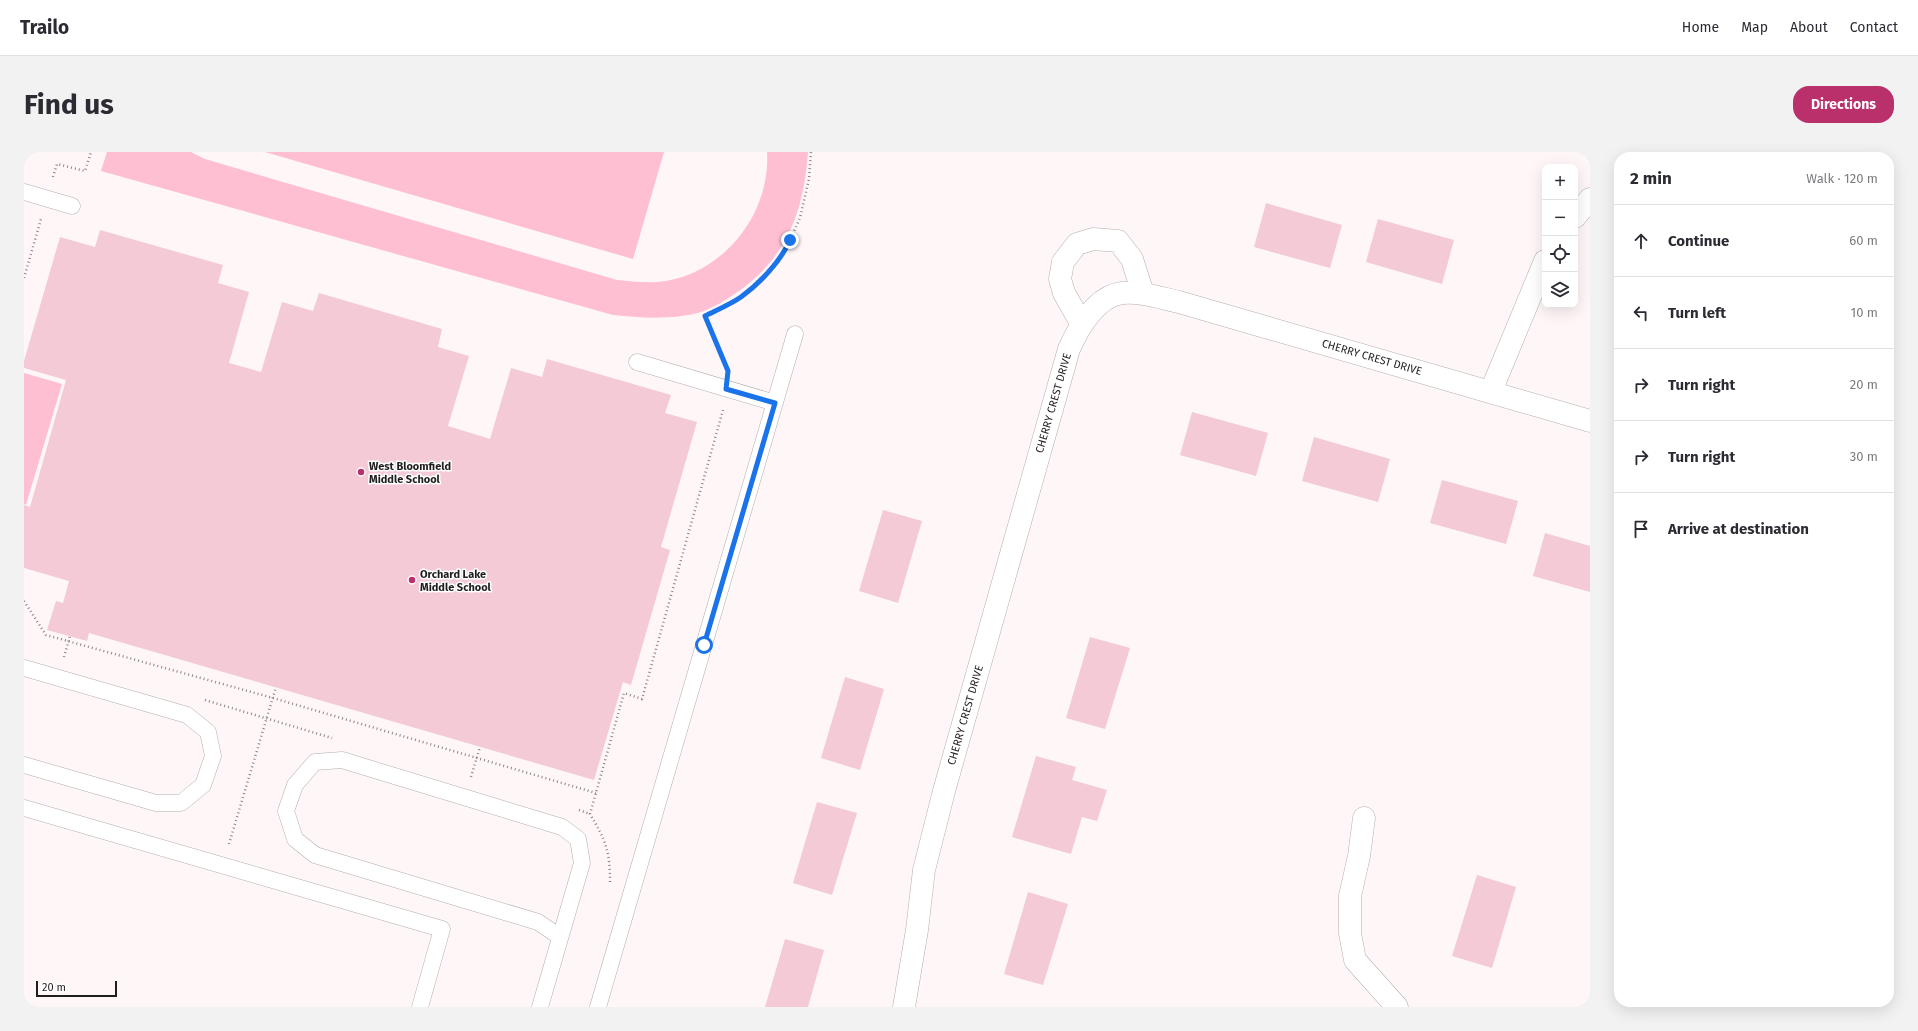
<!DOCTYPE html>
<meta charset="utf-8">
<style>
:root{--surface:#fff;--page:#f2f2f3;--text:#2b2b33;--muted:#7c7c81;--line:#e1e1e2;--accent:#ba306b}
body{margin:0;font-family:"Fira Sans",sans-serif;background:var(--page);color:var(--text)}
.controls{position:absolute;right:12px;top:12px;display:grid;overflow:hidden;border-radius:8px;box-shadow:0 4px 16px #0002}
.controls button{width:36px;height:36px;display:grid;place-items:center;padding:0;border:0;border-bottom:1px solid var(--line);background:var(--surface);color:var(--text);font:20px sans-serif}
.scale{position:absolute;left:12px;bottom:10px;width:81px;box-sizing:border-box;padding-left:4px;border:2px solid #201d1e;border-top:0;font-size:11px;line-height:14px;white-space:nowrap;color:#201d1e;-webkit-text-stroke:3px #fff;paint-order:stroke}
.stop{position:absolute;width:12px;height:12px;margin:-9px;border:3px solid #1a73e8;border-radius:50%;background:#fff}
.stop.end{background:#1a73e8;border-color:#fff;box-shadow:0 1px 4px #0008}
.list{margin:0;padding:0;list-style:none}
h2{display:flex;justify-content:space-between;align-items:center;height:52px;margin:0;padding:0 16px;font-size:17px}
h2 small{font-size:13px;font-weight:400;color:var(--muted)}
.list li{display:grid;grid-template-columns:26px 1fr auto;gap:12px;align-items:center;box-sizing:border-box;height:72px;padding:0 16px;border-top:1px solid var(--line)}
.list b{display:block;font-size:15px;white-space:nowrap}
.list em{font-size:13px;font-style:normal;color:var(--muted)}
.icon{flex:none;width:22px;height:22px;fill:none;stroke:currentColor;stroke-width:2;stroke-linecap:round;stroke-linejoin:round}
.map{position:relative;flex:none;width:1566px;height:855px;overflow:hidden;border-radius:16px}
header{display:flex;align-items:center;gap:24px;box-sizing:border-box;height:56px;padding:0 20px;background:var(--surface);border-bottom:1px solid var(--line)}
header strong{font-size:19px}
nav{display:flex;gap:22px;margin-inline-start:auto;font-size:14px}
.intro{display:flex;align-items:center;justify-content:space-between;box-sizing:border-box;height:96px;padding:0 24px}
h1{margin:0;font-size:28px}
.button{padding:10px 18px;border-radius:16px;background:var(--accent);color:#fff;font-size:14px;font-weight:700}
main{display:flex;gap:24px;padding:0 24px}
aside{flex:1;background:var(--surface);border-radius:16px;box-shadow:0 4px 16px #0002}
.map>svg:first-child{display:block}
.green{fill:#ffbfd2}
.building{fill:#f3cad6}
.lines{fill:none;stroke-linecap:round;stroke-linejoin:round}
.lane-casing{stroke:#b5acae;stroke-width:17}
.street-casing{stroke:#b5acae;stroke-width:23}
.path{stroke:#8c8688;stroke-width:2.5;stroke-dasharray:1 3;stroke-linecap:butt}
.lane{stroke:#fff;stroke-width:16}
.street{stroke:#fff;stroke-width:22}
.route{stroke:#1a73e8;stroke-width:5}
.poi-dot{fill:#ba306b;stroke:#fff;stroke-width:1.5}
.labels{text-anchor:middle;stroke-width:3;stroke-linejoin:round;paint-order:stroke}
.street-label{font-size:11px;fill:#201d1e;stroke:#fff}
.poi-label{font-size:11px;font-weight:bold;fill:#201d1e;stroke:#fff;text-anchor:start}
</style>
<header>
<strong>Trailo</strong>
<nav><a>Home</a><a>Map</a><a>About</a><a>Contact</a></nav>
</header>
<div class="intro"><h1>Find us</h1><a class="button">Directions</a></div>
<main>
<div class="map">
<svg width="1566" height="855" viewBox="0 0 1566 855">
<rect width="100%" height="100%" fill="#fff6f8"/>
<path class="green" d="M83,0H167L181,7L593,128C606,129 619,131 633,130C697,125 747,63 743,0H784C780,59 763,106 712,141C702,148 689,156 677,160C649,168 618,166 589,163L77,19Z
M241,0H640L609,107Z
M0,221L38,232L2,353L0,352Z"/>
<path class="building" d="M1242,51L1318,73L1306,116L1230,95Z
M1354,67L1430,88L1418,132L1342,110Z
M76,78L199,113L194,131L225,140L205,211L237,220L258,150L289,159L295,141L418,177L414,195L445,204L424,274L466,287L487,216L518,225L523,207L647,243L641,261L673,270L637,395L646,398L607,533L599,530L570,628L65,481L63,489L23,478L32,449L39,451L45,429L0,416V353L6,355L42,228L0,216V209L36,85L71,95Z
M1168,260L1244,281L1232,324L1156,303Z
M1290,285L1366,307L1354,350L1278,329Z
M1418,328L1494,349L1482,392L1406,371Z
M859,358L898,369L874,451L835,439Z
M1521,381L1566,394V440L1509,424Z
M1066,485L1106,496L1081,577L1042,566Z
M821,525L860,537L836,618L797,606Z
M1012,604L1052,615L1048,628L1083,638L1073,669L1058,665L1047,702L988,685Z
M793,650L833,661L808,743L769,731Z
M1453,723L1492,735L1468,816L1428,804Z
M1004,740L1044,752L1019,833L980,822Z
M761,787L800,798L784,855H741Z"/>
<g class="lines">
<g class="lane-casing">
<path id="lane" d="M0,40L48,54
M613,210L751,251
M0,516L163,563L184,580L189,604L179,633L157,651H132L0,613
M0,656L418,777L396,855
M516,855L558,711L554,687L538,675L318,608L291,610L271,633L262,659L271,687L291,703L514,770L536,785
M574,855L771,182"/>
</g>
<g class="street-casing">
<path id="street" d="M1551,65L1566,47
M1057,171L1040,141L1036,127L1039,110L1053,92L1069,87L1094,89L1108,107L1119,142
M1467,239L1521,109
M1340,666L1335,704L1326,744V781L1331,808L1373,855
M880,855L893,778L900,718L920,639L1045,197C1054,177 1072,144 1098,141C1117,139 1137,146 1155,150L1566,269"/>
</g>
<path class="path" d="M29,25L33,12L61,19L67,0
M0,126L17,67
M702,213L681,164L717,145L741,122L761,99L776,66L785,27L787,0
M0,449L22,483L249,546L572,641
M40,505L46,484
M181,548L308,586
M447,625L456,595
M555,658L566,662
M205,692L252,535
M586,730C586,699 582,689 566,662L600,541L618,547L699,258"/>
<use href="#lane" class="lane"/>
<use href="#street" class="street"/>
</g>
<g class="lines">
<path class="route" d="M680,493L751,251L702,237L704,219L681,164C693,158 707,152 717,145C736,131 757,109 766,88"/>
</g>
<g class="poi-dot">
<circle cx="337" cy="320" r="4"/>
<circle cx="388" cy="428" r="4"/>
</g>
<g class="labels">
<g class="street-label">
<text transform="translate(1348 205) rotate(16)" y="4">CHERRY CREST DRIVE</text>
<text transform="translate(1029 251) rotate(-74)" y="4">CHERRY CREST DRIVE</text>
<text transform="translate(941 563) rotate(-74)" y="4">CHERRY CREST DRIVE</text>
</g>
<g class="poi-label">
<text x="345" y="318">West Bloomfield<tspan x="345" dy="13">Middle School</tspan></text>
<text x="396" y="426">Orchard Lake<tspan x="396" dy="13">Middle School</tspan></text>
</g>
</g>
</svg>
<div class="controls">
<button>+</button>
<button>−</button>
<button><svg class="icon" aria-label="locate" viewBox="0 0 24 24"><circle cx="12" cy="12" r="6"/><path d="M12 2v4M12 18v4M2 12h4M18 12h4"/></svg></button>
<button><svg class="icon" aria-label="layers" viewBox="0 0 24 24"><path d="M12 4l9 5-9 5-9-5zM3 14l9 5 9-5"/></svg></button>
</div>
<div class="scale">20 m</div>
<div class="stop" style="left:680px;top:493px"></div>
<div class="stop end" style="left:766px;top:88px"></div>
</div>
<aside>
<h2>2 min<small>Walk · 120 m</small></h2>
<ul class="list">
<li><svg class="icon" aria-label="ahead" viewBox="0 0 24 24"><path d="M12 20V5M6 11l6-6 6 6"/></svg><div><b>Continue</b></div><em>60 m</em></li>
<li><svg class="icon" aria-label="left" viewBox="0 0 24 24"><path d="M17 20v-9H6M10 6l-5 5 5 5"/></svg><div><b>Turn left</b></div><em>10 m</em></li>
<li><svg class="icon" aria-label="right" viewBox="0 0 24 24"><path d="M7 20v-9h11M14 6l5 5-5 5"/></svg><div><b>Turn right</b></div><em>20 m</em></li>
<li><svg class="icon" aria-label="right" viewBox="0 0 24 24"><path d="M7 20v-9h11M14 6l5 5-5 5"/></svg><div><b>Turn right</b></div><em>30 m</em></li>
<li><svg class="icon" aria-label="arrive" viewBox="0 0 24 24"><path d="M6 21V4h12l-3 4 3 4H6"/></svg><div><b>Arrive at destination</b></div></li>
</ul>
</aside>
</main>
